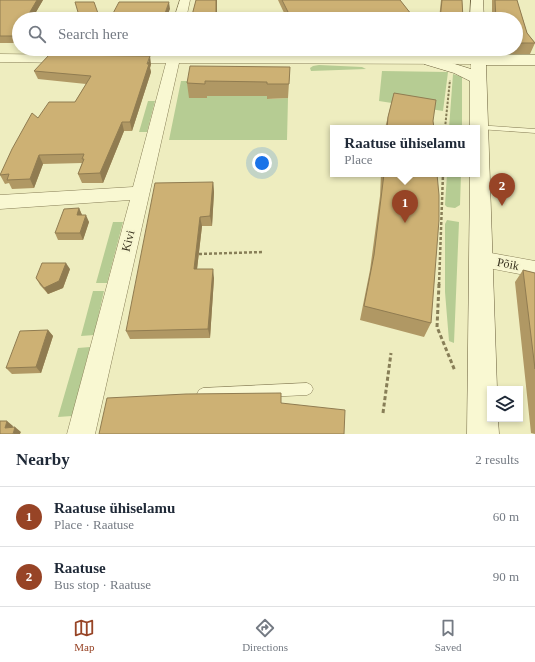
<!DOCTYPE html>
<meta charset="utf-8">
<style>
:root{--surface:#fff;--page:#f6f6f7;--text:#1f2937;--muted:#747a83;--line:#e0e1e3;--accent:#974426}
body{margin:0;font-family:Georgia,serif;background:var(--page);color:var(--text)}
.controls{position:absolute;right:12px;bottom:12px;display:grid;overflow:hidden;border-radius:0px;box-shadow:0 2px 6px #0003}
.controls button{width:36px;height:36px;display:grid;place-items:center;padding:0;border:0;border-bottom:1px solid var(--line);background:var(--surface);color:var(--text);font:20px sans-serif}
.you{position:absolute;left:262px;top:163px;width:14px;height:14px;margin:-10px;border:3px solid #fff;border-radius:50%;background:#1a73e8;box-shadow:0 0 0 6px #1a73e833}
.badge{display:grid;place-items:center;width:26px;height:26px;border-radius:50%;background:var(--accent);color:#fff;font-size:13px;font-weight:700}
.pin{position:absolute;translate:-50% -33px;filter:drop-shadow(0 1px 2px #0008)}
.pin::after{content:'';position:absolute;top:21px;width:14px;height:12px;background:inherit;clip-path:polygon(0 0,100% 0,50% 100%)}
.popup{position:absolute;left:330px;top:125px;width:150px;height:52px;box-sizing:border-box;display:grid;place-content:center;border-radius:0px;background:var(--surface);filter:drop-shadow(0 1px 3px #0005);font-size:13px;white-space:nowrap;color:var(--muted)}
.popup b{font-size:15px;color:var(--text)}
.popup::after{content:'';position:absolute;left:50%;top:100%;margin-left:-8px;border:8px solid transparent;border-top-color:var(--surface)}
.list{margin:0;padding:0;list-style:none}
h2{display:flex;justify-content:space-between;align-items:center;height:52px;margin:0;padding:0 16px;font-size:17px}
h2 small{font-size:13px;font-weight:400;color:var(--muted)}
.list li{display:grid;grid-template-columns:26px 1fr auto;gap:12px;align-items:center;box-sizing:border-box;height:60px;padding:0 16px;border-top:1px solid var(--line)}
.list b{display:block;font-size:15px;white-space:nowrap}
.list p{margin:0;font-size:13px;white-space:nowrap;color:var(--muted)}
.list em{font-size:13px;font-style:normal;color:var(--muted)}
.icon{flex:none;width:22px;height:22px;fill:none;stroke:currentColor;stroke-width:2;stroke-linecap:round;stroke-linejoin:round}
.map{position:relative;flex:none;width:535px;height:434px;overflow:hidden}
.search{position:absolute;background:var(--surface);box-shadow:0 2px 6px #0003;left:12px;right:12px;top:12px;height:44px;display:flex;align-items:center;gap:10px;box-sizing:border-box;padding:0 14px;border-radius:22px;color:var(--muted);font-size:15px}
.sheet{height:172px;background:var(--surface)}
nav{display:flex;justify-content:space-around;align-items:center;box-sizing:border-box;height:56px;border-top:1px solid var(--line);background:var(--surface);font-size:11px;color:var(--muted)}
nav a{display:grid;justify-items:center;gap:2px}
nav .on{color:var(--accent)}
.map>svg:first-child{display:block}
.green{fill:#b6cc93}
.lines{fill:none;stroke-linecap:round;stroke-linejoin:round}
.lane-casing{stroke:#877e57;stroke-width:1}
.street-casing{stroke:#877e57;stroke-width:1}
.secondary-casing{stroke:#695e3b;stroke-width:1}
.path-far2{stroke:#877e57;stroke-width:2;stroke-dasharray:2.5 1.5;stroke-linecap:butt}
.path-far1{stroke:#877e57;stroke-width:2.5;stroke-dasharray:3 2;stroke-linecap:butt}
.path{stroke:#877e57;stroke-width:3;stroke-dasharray:4 2.5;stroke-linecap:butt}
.lane{fill:#f9f8d2;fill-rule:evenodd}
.street{fill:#f9f8d2;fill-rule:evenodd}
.secondary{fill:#f9f8d2;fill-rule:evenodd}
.wall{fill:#b09864}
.shaded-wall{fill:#907c51}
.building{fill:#cdb174;stroke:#907c51}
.labels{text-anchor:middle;stroke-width:4;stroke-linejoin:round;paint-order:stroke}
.street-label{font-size:12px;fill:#36301c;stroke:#f6f5cf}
</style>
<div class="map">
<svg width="535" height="434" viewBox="0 0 535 434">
<rect width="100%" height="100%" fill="#eeedbf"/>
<path class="green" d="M319,65L362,67L366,69L311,71L310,68L313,66Z
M382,71L448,72L443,111L379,101Z
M453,74L462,77V128H449Z
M181,81H192L207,98V96H267L268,99L288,98L287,140H169Z
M148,101H155L147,132H139Z
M447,174H461L460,205L455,208L447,207L445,205Z
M447,220L459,222L454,343L449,341L445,292V224Z
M113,222H123L107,283H96Z
M93,291H104L94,335L81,336Z
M90,347L72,416L58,417L78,348Z"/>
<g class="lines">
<g class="lane-casing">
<path id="lane" d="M476,125L535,129V133L479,129L475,127Z
M307,383L311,385L313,389L311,393L307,395L203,400L199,398L197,394L199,390L203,388Z"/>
</g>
<g class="street-casing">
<path id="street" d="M180,0H190L186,19H174Z
M170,49H182L181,55L478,56L483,57L484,60L483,63L478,64L179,63L95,434H67L130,200L0,209V195L133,187L166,63H124L119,62L118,59L119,56L124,55H168Z
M0,54L71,55L76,56L77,59L76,62L71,63L0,62Z
M480,251L535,261V277L473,265L470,259L473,253Z"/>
</g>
<g class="secondary-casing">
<path id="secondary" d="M471,0H483L484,19H470Z
M471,49H485L486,55H535V65H486L497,389H490V419H498L499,434H467L470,174H477V128H470V81L454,73L424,64L421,61L424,58L429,56L471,69Z"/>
</g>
<path class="path-far2" d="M445,128L450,80"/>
<path class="path-far1" d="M199,254L263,252
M439,285L443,174"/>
<path class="path" d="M439,284L437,327L455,371
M383,413L391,353"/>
<use href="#lane" class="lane"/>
<use href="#street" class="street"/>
<use href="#secondary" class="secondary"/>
</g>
<path class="wall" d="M0,0H43L33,17L19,19V43H0Z
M196,0H217V16L285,15L278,0H400L415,19H191Z
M441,0H462L463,19H439Z
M492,0H517L527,33L535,43L530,54H495V49H516V19H492Z
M61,49H156L155,53H62Z
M186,49H384L383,53L188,52V50H186Z
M151,64L150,68L151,72L132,131H124L103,183H82L78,174L82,163L43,164L34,188L12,189L9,183L5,184L0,175L38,118L75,102L86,84L38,79L34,71Z
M290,67L288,98L267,99V96H207V98H189L187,83Z
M394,93L433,121L434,128H385Z
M381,174H437L431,323L424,337L360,320L370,270L380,196Z
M213,182L214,192L212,226H202L197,269L214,278L210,338L130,339L126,331Z
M79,208L82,215L89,222L83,240H58L55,233Z
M70,269L63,288L48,294L40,285L36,278Z
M523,270L535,273V434L531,433L515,282Z
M48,330L53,336L41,373L12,374L6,368Z"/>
<path class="shaded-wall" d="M37,0H43L32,19L27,17Z
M216,0H217V19L216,16Z
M169,2L170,9L166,19H163Z
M154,49H156L155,53Z
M150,56L151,64L150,68L151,72L132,131L130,122Z
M122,122L124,131L103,183L100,173Z
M39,155L43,164L34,188L30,179Z
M213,182L214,192L212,226L210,216Z
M79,208L82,215H77Z
M86,215L89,222L83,240L80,233Z
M200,217L202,226L196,278L194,269Z
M66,263L70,269L63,288L48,294L44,288Z
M213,269L214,278L210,338L208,329Z
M48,330L53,336L41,373L36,367Z
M7,421L13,426L11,433L5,428Z
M15,427L21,432L20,434H13Z"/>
<path class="building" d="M0,0H37L27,17L74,19H19V36H0Z
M196,0H216V16L289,14L282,0H400L415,19H191Z
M442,0H462L463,19H440Z
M495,0H517L527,33L535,43H516V19H496Z
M75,2H94L100,19H80Z
M119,2H169L163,19H110Z
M49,55L150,56L147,64H149L130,122H122L100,173L78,174L84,159H82L84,154L39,155L30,179L7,180L9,174L0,175L12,149L32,113L38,118L49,102H75L91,76L34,71Z
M190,66L290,67L289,84H267V82L205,81V84L187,83Z
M394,93L436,100L433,121L434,128H387L388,117Z
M384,174H437L439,195V220L431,323L364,306L374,255Z
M213,182L210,216L200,217L194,269H213L208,329L126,331L155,183Z
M79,208L77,215H86L80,233H55L64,209Z
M42,263H66L59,281L44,288L36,278Z
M523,270L535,273V369Z
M48,330L36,367L6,368L20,331Z
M281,393V403L345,410L344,434H99L107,398L186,394Z
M0,421H7L5,428L15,427L13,434H0Z"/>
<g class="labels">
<g class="street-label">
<text transform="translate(128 241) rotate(-76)" y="4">Kivi</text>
<text transform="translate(508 264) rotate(11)" y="4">Põik</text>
</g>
</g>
</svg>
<div class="controls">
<button><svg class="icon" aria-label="layers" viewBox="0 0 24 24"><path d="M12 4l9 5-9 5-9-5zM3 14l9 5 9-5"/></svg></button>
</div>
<div class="you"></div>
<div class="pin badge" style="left:405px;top:223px">1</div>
<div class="popup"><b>Raatuse ühiselamu</b>Place</div>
<div class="pin badge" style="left:502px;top:206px">2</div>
<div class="search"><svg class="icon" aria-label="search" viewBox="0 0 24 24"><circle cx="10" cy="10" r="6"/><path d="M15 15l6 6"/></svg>Search here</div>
</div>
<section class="sheet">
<h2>Nearby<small>2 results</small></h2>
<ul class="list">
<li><span class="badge">1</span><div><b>Raatuse ühiselamu</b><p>Place · Raatuse</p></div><em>60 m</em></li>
<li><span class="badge">2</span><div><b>Raatuse</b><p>Bus stop · Raatuse</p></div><em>90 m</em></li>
</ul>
</section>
<nav>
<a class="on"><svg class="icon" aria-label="map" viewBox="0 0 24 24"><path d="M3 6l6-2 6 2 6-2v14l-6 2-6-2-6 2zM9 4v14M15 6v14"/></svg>Map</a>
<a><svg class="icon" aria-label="directions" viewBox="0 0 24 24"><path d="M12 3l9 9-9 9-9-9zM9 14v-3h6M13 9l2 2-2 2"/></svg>Directions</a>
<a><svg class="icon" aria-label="saved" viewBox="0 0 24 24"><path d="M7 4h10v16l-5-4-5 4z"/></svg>Saved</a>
</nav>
